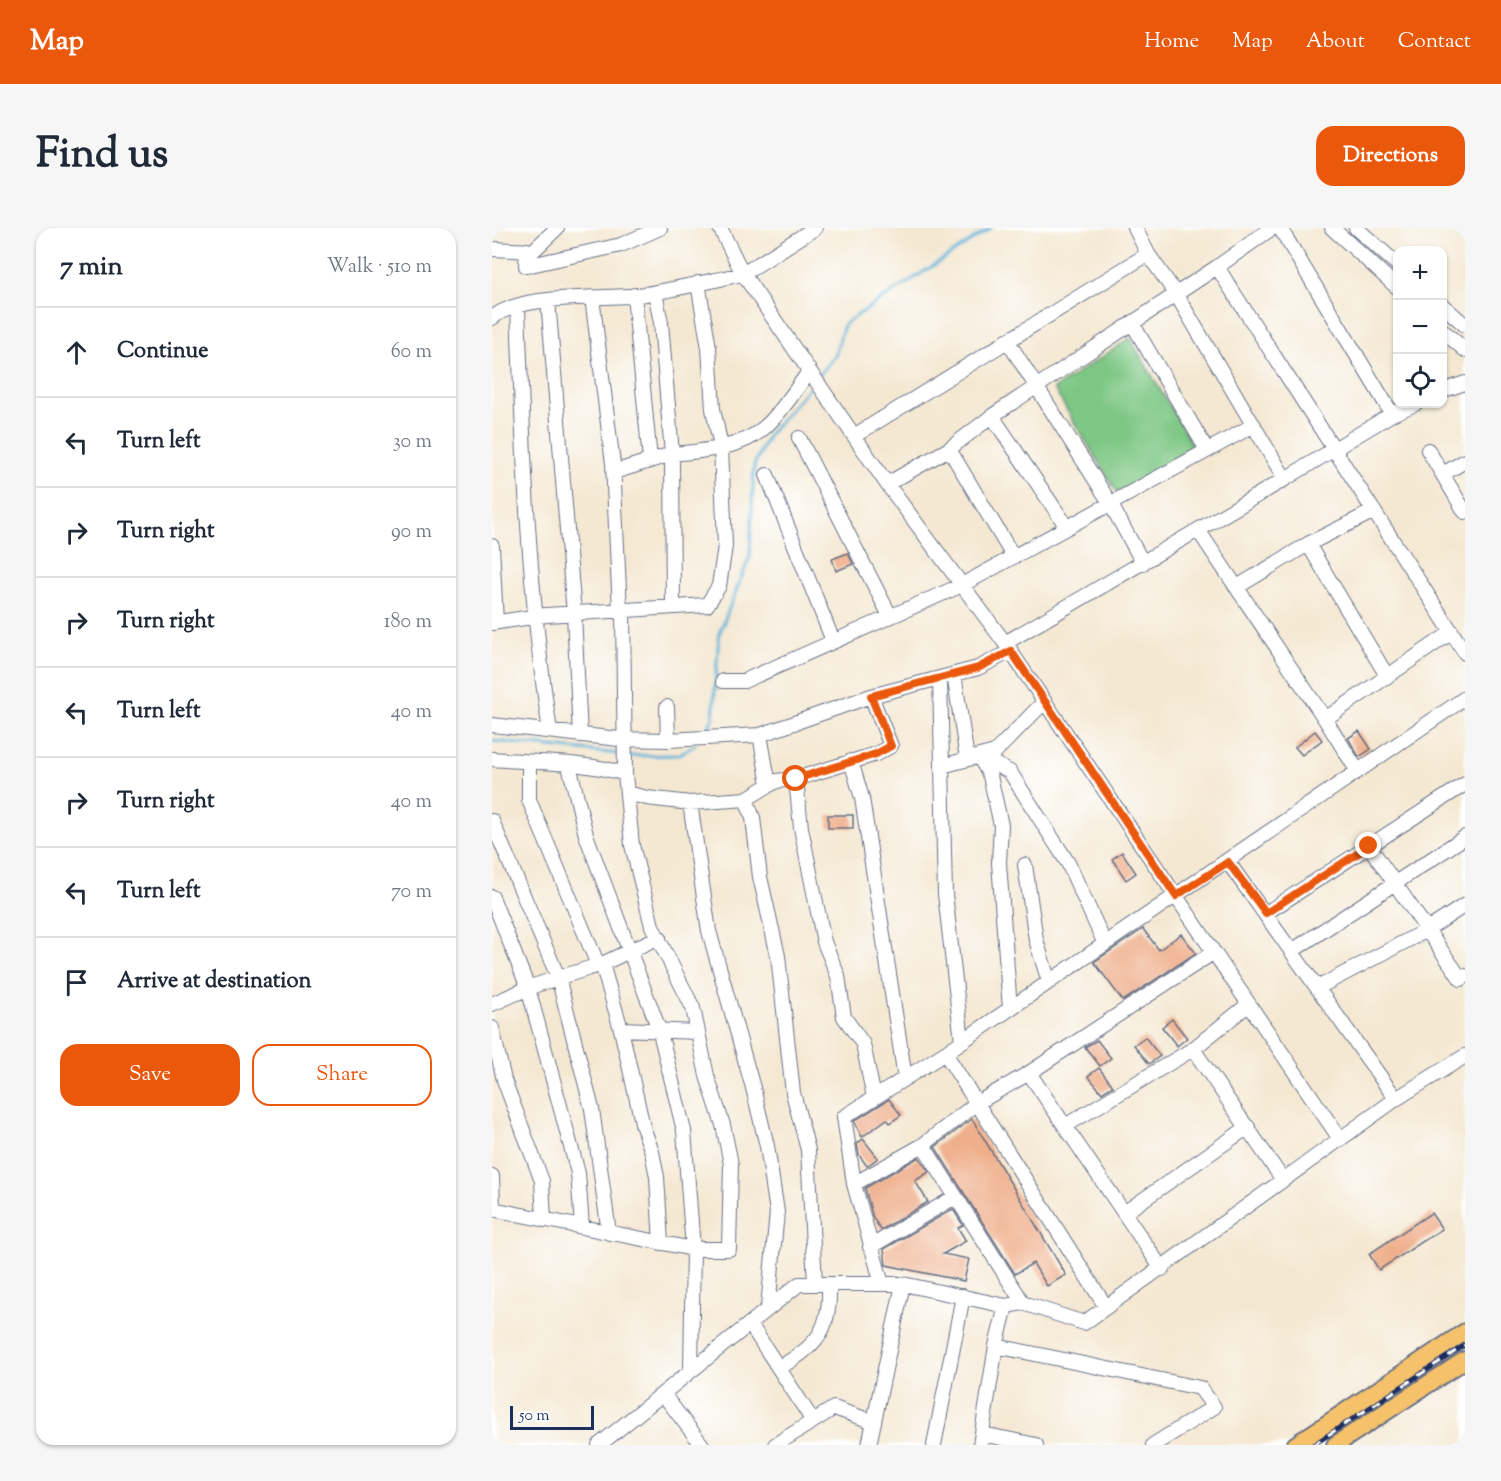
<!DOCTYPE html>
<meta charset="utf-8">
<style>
:root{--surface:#fff;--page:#f6f6f7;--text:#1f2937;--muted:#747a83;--line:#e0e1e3;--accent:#ea580c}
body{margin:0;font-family:"Sorts Mill Goudy",serif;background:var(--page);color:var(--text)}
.controls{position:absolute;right:18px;top:18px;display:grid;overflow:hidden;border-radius:12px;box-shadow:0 2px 4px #0004}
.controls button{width:54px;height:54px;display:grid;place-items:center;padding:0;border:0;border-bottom:2px solid var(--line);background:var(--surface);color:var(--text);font:30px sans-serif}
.scale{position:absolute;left:18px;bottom:15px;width:84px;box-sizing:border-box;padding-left:6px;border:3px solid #1b2f5e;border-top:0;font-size:16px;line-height:21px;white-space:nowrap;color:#1b2f5e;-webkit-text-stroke:4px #fff;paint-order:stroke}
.stop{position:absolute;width:18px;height:18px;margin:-14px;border:4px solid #ea580c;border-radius:50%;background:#fff}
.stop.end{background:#ea580c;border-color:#fff;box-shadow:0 2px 6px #0008}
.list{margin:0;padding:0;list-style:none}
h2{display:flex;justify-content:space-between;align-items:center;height:78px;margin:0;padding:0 24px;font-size:26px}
h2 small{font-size:20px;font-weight:400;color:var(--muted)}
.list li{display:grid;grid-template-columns:39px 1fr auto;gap:18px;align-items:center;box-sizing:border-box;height:90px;padding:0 24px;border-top:2px solid var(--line)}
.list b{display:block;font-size:22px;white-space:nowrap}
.list em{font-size:20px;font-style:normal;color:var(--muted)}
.actions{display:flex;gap:12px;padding:18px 24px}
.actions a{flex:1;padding:14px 0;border:2px solid var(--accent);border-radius:18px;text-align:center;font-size:21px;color:var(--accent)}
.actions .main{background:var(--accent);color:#fff}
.icon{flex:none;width:33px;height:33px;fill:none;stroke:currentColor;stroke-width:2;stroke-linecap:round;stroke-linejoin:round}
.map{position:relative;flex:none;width:973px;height:1217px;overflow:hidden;border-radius:18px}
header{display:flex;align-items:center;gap:36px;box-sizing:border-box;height:84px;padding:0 30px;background:var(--accent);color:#fff}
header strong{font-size:28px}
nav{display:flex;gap:33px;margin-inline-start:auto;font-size:21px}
.intro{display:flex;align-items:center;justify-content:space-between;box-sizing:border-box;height:144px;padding:0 36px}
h1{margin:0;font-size:42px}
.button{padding:15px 27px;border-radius:18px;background:var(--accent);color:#fff;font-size:21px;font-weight:700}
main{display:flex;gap:36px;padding:0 36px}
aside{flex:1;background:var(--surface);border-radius:18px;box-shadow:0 2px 4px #0004}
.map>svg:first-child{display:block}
.green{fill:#7ec784;stroke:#4c7b71;stroke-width:1.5}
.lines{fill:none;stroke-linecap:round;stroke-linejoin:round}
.stream{stroke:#5eb3da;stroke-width:3}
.building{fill:#efaf8b}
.minor-casing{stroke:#677087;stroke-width:16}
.major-casing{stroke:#677087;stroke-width:20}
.minor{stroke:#fff;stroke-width:14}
.major{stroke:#f5c16b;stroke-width:16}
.rail-casing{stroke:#1b2f5e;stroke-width:5}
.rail{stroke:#fff;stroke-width:3;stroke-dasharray:9;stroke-linecap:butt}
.route{stroke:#ea580c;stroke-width:8}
</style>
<header>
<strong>Map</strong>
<nav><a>Home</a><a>Map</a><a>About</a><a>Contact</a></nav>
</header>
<div class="intro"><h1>Find us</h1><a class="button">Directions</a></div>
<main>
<aside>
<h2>7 min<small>Walk · 510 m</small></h2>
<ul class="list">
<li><svg class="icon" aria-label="ahead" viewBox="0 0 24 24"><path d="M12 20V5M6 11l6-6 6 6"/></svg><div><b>Continue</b></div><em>60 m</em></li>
<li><svg class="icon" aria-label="left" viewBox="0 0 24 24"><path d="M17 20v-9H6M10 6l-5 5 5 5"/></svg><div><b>Turn left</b></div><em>30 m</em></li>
<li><svg class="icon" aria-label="right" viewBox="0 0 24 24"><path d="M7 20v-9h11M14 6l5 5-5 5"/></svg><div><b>Turn right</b></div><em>90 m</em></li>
<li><svg class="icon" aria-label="right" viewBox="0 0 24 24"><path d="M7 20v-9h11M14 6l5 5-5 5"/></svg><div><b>Turn right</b></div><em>180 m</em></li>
<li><svg class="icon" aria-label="left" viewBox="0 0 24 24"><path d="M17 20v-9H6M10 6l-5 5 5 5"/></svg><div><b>Turn left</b></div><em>40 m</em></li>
<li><svg class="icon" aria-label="right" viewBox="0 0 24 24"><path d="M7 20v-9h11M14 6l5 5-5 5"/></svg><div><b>Turn right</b></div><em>40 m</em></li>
<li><svg class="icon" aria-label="left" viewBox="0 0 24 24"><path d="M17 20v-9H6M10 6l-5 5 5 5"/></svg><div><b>Turn left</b></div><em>70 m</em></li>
<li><svg class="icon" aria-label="arrive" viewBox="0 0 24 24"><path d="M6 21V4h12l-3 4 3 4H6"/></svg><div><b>Arrive at destination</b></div></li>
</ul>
<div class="actions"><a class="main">Save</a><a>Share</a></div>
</aside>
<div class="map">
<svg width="973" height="1217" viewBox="0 0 973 1217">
<rect width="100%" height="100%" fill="#fff"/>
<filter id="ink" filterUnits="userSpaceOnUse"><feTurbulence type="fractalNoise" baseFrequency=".0167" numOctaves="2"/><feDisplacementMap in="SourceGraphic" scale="12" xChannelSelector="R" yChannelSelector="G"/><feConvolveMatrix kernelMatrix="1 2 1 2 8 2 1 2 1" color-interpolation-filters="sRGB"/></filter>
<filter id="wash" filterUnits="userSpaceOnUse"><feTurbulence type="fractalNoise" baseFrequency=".008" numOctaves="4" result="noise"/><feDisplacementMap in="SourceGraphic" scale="24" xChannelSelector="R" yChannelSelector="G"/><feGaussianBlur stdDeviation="1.35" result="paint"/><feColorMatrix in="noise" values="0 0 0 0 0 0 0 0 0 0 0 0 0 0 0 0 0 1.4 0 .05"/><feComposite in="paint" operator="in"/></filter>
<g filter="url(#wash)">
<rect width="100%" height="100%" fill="#f4e8d2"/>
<path class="green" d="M638,110L701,218L626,266L562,161Z"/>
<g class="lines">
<path class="stream" d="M326,148L343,128L352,96L499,0
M213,505L221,490L227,406L258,328L262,237L277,206L320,156
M0,513L128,526
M137,528L186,527L203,517"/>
</g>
<g id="blocks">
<path class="building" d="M356,325L361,336L344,343L340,331Z
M823,503L830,512L810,527L803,519Z
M867,503L879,521L867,529L856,510Z
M336,587H361V600H336Z
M630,624L644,645L634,652L620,631Z
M651,701L667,722L689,706L704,725L631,773L602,734Z
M680,791L695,810L685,818L670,799Z
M653,809L668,828L657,836L642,817Z
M605,812L619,830L608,838L593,819Z
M607,840L621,858L610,865L596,848Z
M397,871L409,887L398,895L395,891L370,909L362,893Z
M480,891L574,1047L555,1058L541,1035L523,1046L443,919Z
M371,911L386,930L375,938L367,927L365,916Z
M427,929L437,944L423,953L436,974L389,1002L381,990L373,960Z
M461,981L471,997L466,1000L474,1013L451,1026L477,1031L472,1053L394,1037L392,1021Z
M939,985L950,1001L887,1042L877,1026Z"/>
</g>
</g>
<g filter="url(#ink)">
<use href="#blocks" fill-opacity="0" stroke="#677087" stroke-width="1.5"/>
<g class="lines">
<g class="minor-casing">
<path id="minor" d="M228,0L251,46L323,0
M643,0L656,26
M780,0L725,39L973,425
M840,0L906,60
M864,0L906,37
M0,21L41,23L65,0
M35,22L34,38L129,17L168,0
M163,64L169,95L180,226C211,223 249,221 273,199C290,184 303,162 317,144
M142,67L158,232
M100,69L121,236L128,383
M56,72L82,386L88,507
M950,77L973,97
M26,79C31,221 36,363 58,503
M0,90C32,64 107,72 147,67C182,62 217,53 251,46L395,256L513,415L848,911
M640,95L715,222
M950,102L973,122
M515,112L618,275L651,335
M950,163L973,155
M900,186L923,176
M500,188L575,299
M362,208L656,26L684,66L793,251L900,186L788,0
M307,210L398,388
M457,221L521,328
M936,222L973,284
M122,244L180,226L181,379
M951,246L973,233
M275,247L341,413
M395,256L457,221L500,188L725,39
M706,302L833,491L960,404
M816,316L882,283
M0,318L4,394
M745,359L816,316L895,448
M131,383L133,546
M0,395L54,387L215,377L227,358L233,318L229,219L221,181L217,120L206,55
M513,415L793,251
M462,446L475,531
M448,450L453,666L470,813
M231,453H252L470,357L762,197
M833,491L865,542
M0,497L127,511L176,512L175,479
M176,512L268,507
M487,528L498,548L509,597L507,635L518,781
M487,528L518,544L576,635L613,716
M0,531C44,535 92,533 133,546L140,617L160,698L201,780L215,848L231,897L239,936L237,1021H201L192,903L168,804L94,607L77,537
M359,533L370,570L413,850
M37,534V572L106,737
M450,538L503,524L552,474
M304,551L309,600L332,714L346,748L352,789L371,816L382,870
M277,557L268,507L379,468
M135,565L155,570L198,575L254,571L284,553L304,551L384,526L399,518L379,468L486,440L519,423
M254,571L261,590L268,649L286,728L301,865L316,922L323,1056
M198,575L217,703L261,860L275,918L285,984L276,1080
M0,593L66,749L100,881L117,1005
M877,618L969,751L973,748
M736,634L904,871
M533,637L544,712L557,754
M0,669L36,760L53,822L86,945L90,999
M774,685L973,556
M800,723L973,609
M110,736L129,801L151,899L160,924L165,949L169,1015
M825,760L935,702L973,677
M0,776L41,758L110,736L167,709
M0,800L12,852L50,953L52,992
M129,801L206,804
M701,821L757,776
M537,845L670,1041
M573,898L701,821L791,952
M0,948L1,981
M362,956L352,889L453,825
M0,981L201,1021L199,1143
M632,985L756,899
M378,1019L463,969
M390,1056L362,956L431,917
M531,1075L431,917L485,875L537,845L722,724
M514,1078L531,1075L592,1095L904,871L973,828
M614,1079L453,825L973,470
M258,1096L321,1193
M504,1118L708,1160L722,1179L661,1217
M287,1140C325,1117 339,1103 337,1056
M171,1166L210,1217
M490,1206L544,1217
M107,1217L307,1056H411L514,1078L504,1118L488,1217
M283,1217L342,1180L382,1194
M377,1217L411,1056
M442,1217L471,1068"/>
</g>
<g class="major-casing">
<path id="major" d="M803,1217L973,1104
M843,1217L973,1132"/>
</g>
<use href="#minor" class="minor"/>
<use href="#major" class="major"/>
<g class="rail-casing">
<path id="rail" d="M821,1217L973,1117"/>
</g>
<use href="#rail" class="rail"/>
</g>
</g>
<g class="lines" filter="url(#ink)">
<path class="route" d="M304,551L384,526L399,518L379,468L486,440L519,423L684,668L736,634L774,685L877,618"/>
</g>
</svg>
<div class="controls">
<button>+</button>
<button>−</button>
<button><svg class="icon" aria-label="locate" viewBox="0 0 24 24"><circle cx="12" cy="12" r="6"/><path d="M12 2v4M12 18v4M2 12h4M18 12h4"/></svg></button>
</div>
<div class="scale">50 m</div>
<div class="stop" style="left:304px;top:551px"></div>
<div class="stop end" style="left:877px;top:618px"></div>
</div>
</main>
